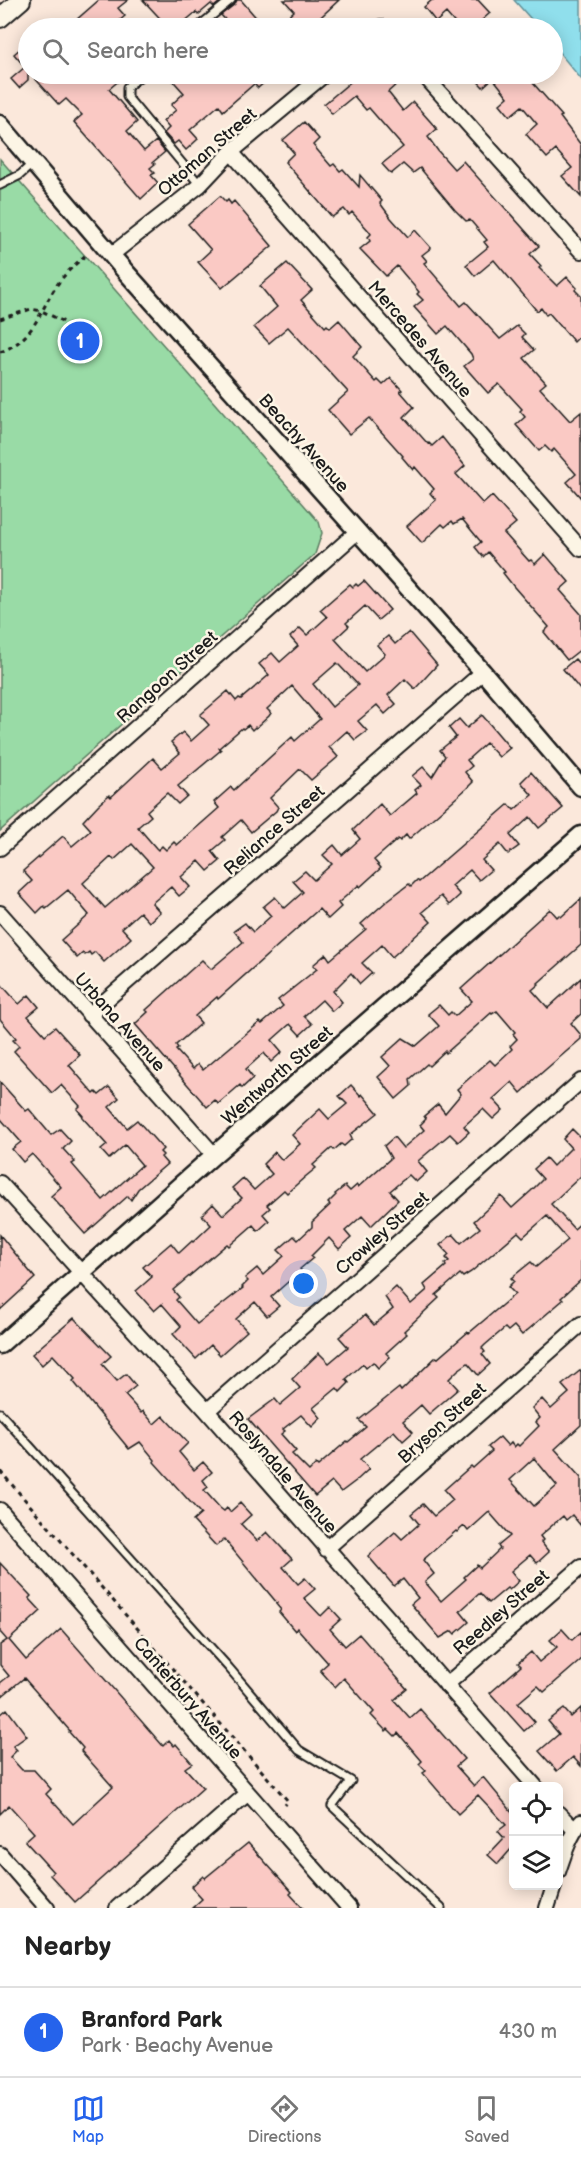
<!DOCTYPE html>
<meta charset="utf-8">
<style>
:root{--surface:#fff;--page:#f6f6f6;--text:#222;--muted:#767676;--line:#e0e0e0;--accent:#2563eb}
body{margin:0;font-family:"Balsamiq Sans",sans-serif;background:var(--page);color:var(--text)}
.controls{position:absolute;right:18px;bottom:18px;display:grid;overflow:hidden;border-radius:9px;box-shadow:0 3px 15px #0003}
.controls button{width:54px;height:54px;display:grid;place-items:center;padding:0;border:0;border-bottom:2px solid var(--line);background:var(--surface);color:var(--text);font:30px sans-serif}
.you{position:absolute;left:304px;top:1284px;width:21px;height:21px;margin:-15px;border:4px solid #fff;border-radius:50%;background:#1a73e8;box-shadow:0 0 0 9px #1a73e833}
.badge{display:grid;place-items:center;width:39px;height:39px;border-radius:50%;background:var(--accent);color:#fff;font-size:20px;font-weight:700}
.pin{position:absolute;translate:-50% -50%;border:3px solid #fff;box-shadow:0 2px 6px #0006}
.list{margin:0;padding:0;list-style:none}
h2{display:flex;justify-content:space-between;align-items:center;height:78px;margin:0;padding:0 24px;font-size:26px}
h2 small{font-size:20px;font-weight:400;color:var(--muted)}
.list li{display:grid;grid-template-columns:39px 1fr auto;gap:18px;align-items:center;box-sizing:border-box;height:90px;padding:0 24px;border-top:2px solid var(--line)}
.list b{display:block;font-size:22px;white-space:nowrap}
.list p{margin:0;font-size:20px;white-space:nowrap;color:var(--muted)}
.list em{font-size:20px;font-style:normal;color:var(--muted)}
.icon{flex:none;width:33px;height:33px;fill:none;stroke:currentColor;stroke-width:2;stroke-linecap:round;stroke-linejoin:round}
.map{position:relative;flex:none;width:581px;height:1908px;overflow:hidden}
.search{position:absolute;background:var(--surface);box-shadow:0 3px 15px #0003;left:18px;right:18px;top:18px;height:66px;display:flex;align-items:center;gap:15px;box-sizing:border-box;padding:0 21px;border-radius:33px;color:var(--muted);font-size:22px}
.sheet{height:168px;background:var(--surface)}
nav{display:flex;justify-content:space-around;align-items:center;box-sizing:border-box;height:84px;border-top:2px solid var(--line);background:var(--surface);font-size:16px;color:var(--muted)}
nav a{display:grid;justify-items:center;gap:3px}
nav .on{color:var(--accent)}
.map>svg:first-child{display:block}
.park{fill:#99dba6;stroke:#5a7c61;stroke-width:1.5}
.water{fill:#90dfec;stroke:#629199;stroke-width:1.5}
.building{fill:#fac9c4;stroke:#1c1c1c;stroke-width:1.5;fill-rule:evenodd}
.lines{fill:none;stroke-linecap:round;stroke-linejoin:round}
.service-casing{stroke:#1c1c1c;stroke-width:11}
.minor-casing{stroke:#1c1c1c;stroke-width:18}
.tertiary-casing{stroke:#1c1c1c;stroke-width:21}
.secondary-casing{stroke:#1c1c1c;stroke-width:22}
.path{stroke:#1c1c1c;stroke-width:3;stroke-dasharray:4.5 4.5;stroke-linecap:butt}
.service{stroke:#fcf5e5;stroke-width:7}
.minor{stroke:#fcf5e5;stroke-width:14}
.tertiary{stroke:#fcf5e5;stroke-width:16}
.secondary{stroke:#fcf5e5;stroke-width:18}
.labels{text-anchor:middle;stroke-width:5;stroke-linejoin:round;paint-order:stroke}
.street-label{font-size:18px;fill:#1c1c1c;stroke:#fcf5e5}
</style>
<div class="map">
<svg width="581" height="1908" viewBox="0 0 581 1908">
<rect width="100%" height="100%" fill="#fbe8db"/>
<filter id="ink" filterUnits="userSpaceOnUse"><feTurbulence type="fractalNoise" baseFrequency=".0167" numOctaves="2"/><feDisplacementMap in="SourceGraphic" scale="12" xChannelSelector="R" yChannelSelector="G"/><feConvolveMatrix kernelMatrix="1 2 1 2 8 2 1 2 1" color-interpolation-filters="sRGB"/></filter>
<g filter="url(#ink)">
<path class="park" d="M0,159L319,522L322,533L315,554L0,831Z"/>
<path class="water" d="M514,0H581V79L553,45L552,28H539Z"/>
<path class="building" d="M99,0H128L118,8L125,16L111,28H67Z
M143,0H222L214,7L211,4L198,15L196,12L177,28H169Z
M237,0H241L265,28H233L221,15L235,4Z
M284,0H339L309,28H275L294,11Z
M432,0H478L490,13L481,21L487,28H459L446,13L436,22L424,7Z
M28,42V80L19,88L11,79L25,67L14,54Z
M31,74H127L109,89L137,122L127,131L144,151L156,141L165,152L153,162L155,164L150,168L155,173L151,175L158,183L141,199L74,122L82,115L66,99L59,105Z
M167,74H274L258,88L254,84L223,111L219,105L190,130L198,139L186,150L178,141L174,144L164,133L169,128L163,121L176,110L171,105L184,93Z
M360,74H389L397,84L388,92L403,111L413,102L437,129L428,137L438,151L454,169L463,161L539,246L530,254L541,266L539,268L557,286L567,277L577,288L575,290L581,296V335L574,342L549,313L546,315L541,308L537,311L494,260L475,276L466,265L488,247L484,242L487,240L470,220L466,221L455,210L420,168L413,173L403,164L391,174L382,164L403,147L369,108L366,110L354,96L332,114L324,104Z
M471,74H525L562,116L560,117L581,145V197L562,176L572,168L556,150L547,158L526,134L537,124L522,106L510,116L500,104L508,97L493,78L483,87Z
M304,122L319,139L313,145L331,166L334,164L340,171L343,169L359,187L360,175L382,201L380,203L391,218L408,237L415,230L431,248L422,255L427,261L424,263L461,306L466,302L500,339L517,326L525,334L522,337L534,350L524,358L546,383L540,388L570,421L581,412V498L567,482L576,474L554,449L551,452L545,446L539,451L516,425L525,417L520,411L522,409L499,384L488,393L464,366L473,359L471,354L447,326L438,334L414,307L423,300L417,294L419,292L397,266L386,276L360,249L370,241L368,237L371,234L369,231L352,212L349,215L344,209L332,217L285,162L294,153L283,140Z
M220,196L226,202L228,200L231,204L234,201L272,246L222,288L198,262L211,250L188,224Z
M287,263L312,290L301,300L325,327L327,325L330,328L339,320L362,347L353,356L376,382L378,380L383,385L391,378L402,390L400,391L414,407L404,417L428,444L429,443L432,446L442,437L465,466L456,474L483,504L492,496L516,523L504,533L529,561L531,560L535,564L545,554L569,582L560,590L581,614V649L567,660L544,632L549,627L514,587L503,573L505,572L488,552L483,557L475,547L481,542L462,519L454,524L452,521L445,527L442,524L422,543L407,526L436,500L430,493L434,489L415,467L413,470L402,457L403,456L369,418L349,434L328,410L348,392L288,327L269,343L254,327L277,307L260,286Z
M364,581L390,610L378,620L365,606L346,623L349,626L335,639L365,672L385,654L377,645L388,636L395,644L409,632L437,665L415,689L405,679L388,695L396,704L385,714L377,705L358,721L367,731L355,740L347,731L329,747L338,757L311,780L300,769L270,798L278,807L276,811L251,832L241,820L222,837L225,840L212,851L220,861L208,871L199,861L181,877L190,887L179,896L171,887L152,903L160,912L149,922L140,912L122,928L131,938L104,962L95,952L91,955L89,952L85,955L83,953L77,958L61,940L89,915L68,890L46,908L44,906L37,913L19,893L32,881L23,871L63,836L72,846L91,830L83,821L98,805L109,795L111,797L153,758L162,768L180,753L171,742L183,732L191,741L209,725L200,715L228,691L236,701L239,698L241,699L269,675L259,664L272,653L280,662L298,646L290,637L300,628L307,635L327,617L320,610L350,584L353,587L356,584L358,586ZM337,663L358,685L332,707L313,684ZM292,686L320,719L295,741L292,737L234,790L231,787L214,802L219,808L177,845L174,842L166,850L162,846L158,850L156,848L138,827L151,816L147,811L167,793L178,804L187,796L178,786L221,750L219,748L242,728L243,729L248,725L252,730L255,727L256,728L269,716L271,713L267,709ZM132,844L153,867L105,908L83,883L111,857L114,860Z
M575,659L581,666V691L563,669Z
M482,715L510,748L499,757L486,743L467,760L472,766L465,772L473,782L466,789L409,839L406,835L400,841L398,839L374,860L381,868L360,887L359,885L338,903L341,907L328,919L319,909L218,999L217,997L195,1016L201,1023L176,1045L178,1048L176,1050L193,1069L198,1064L203,1070L260,1022L262,1024L283,1006L278,1000L317,969L313,965L326,954L330,960L366,929L361,924L388,900L409,884L411,886L417,880L419,882L509,804L514,810L532,795L521,782L531,772L563,808L539,828L530,817L510,835L519,846L508,854L500,844L482,860L491,870L479,880L470,870L452,886L460,895L449,905L441,896L422,912L431,922L392,957L382,945L362,963L372,973L360,984L351,973L333,991L342,1002L332,1011L322,1000L304,1016L312,1024L300,1035L290,1024L272,1040L282,1052L271,1062L264,1053L246,1069L253,1078L242,1088L240,1085L218,1104L215,1100L207,1107L135,1024L148,1012L146,1010L202,960L211,969L243,942L234,931L245,923L253,932L271,916L263,907L275,897L285,908L303,892L293,881L305,871L314,880L332,864L323,855L334,845L342,855L360,839L353,830L380,804L390,816L417,793L415,790L421,785L412,776L423,767L432,777L445,756L440,750L456,737L449,728L459,719L467,728Z
M581,899V945L538,983L539,984L532,990L548,1008L581,978V1014L571,1023L581,1035V1039L531,1082L532,1083L521,1093L512,1082L493,1099L503,1110L493,1119L483,1109L464,1126L469,1132L458,1142L450,1134L418,1161L427,1172L416,1182L409,1175L390,1191L398,1200L371,1226L362,1216L345,1231L351,1238L339,1249L329,1238L311,1256L313,1258L300,1269L308,1278L295,1289L289,1281L271,1297L279,1306L267,1316L255,1302L236,1319L247,1331L220,1355L211,1345L196,1359L173,1334L181,1326L162,1304L154,1311L136,1291L152,1277L143,1267L171,1243L179,1253L192,1241L193,1242L211,1225L202,1215L213,1204L223,1215L242,1198L232,1188L243,1178L254,1190L272,1174L263,1164L275,1152L282,1160L300,1144L292,1135L320,1109L329,1119L347,1104L339,1096L351,1085L361,1096L362,1094L378,1113L350,1135L352,1139L344,1146L341,1144L334,1150L332,1148L313,1165L316,1168L305,1177L287,1193L284,1190L267,1205L270,1208L263,1214L269,1221L258,1231L253,1225L229,1246L227,1244L173,1290L179,1297L176,1300L197,1324L243,1288L242,1287L248,1281L245,1278L257,1268L263,1275L284,1256L278,1250L294,1236L298,1240L312,1227V1222L330,1205L328,1203L336,1195L335,1194L345,1186L350,1191L357,1185L358,1187L391,1158L384,1146L394,1137L403,1148L424,1130L420,1125L426,1119L424,1116L438,1104L445,1113L461,1094L457,1089L490,1060L495,1065L512,1049L510,1046L517,1039L513,1034L515,1032L497,1011L492,1014L491,1013L446,1053L445,1051L429,1066L427,1064L410,1079L411,1086L396,1099L378,1077L390,1066L382,1057L403,1038L416,1046L439,1026L428,1014L439,1005L448,1015L451,1012L455,1016L472,1001L461,989L550,909L557,917L559,915L561,917Z
M0,983L19,1004L29,995L39,1007L28,1016L45,1035L55,1027L80,1055L69,1065L94,1094L96,1092L99,1095L109,1087L119,1098L109,1107L127,1128L137,1120L163,1149L160,1152L163,1155L161,1157L167,1164L138,1189L131,1200L128,1196L85,1234L51,1196L61,1187L32,1154L23,1162L12,1149L21,1142L0,1118V1082L26,1111L29,1109L51,1135L60,1129L71,1141L63,1149L75,1162L72,1164L103,1200L142,1165L125,1145L109,1159L101,1150L107,1145L82,1117L83,1116L77,1109L80,1106L61,1085L52,1093L14,1051L19,1046L13,1040L16,1038L0,1019Z
M572,1129L581,1138V1176L551,1204L574,1229L581,1223V1280L561,1298L563,1300L522,1335L514,1326L508,1331L505,1328L485,1345L482,1348L485,1352L482,1354L490,1364L478,1375L468,1363L458,1370L449,1379L458,1389L429,1414L421,1405L403,1421L413,1432L403,1441L394,1431L360,1459L369,1469L357,1480L341,1492L332,1482L315,1496L248,1419L275,1399L280,1405L300,1388L292,1379L319,1353L329,1363L348,1347L339,1337L365,1315L374,1325L393,1309L385,1297L396,1287L411,1304L427,1290L424,1285L446,1266L445,1264L449,1261L446,1258L449,1255L440,1245L453,1234L461,1243L480,1228L474,1221L501,1196L512,1208L531,1191L543,1179L534,1169L546,1158L553,1166L571,1148L563,1139ZM547,1216L568,1240L536,1267L531,1262L511,1278L514,1281L508,1287L515,1294L469,1333L468,1332L438,1358L436,1357L401,1391L399,1388L359,1420L366,1427L348,1442L347,1441L318,1466L316,1464L309,1471L292,1454L296,1451L281,1434L285,1431L283,1429L301,1415L312,1427L321,1418L313,1408L337,1388L340,1392L349,1383L346,1379L363,1364L366,1368L373,1362L378,1368L390,1357L386,1353L407,1334L404,1331L439,1298L436,1295L460,1274L463,1277L471,1272L518,1232L523,1237Z
M0,1235L35,1278L0,1310Z
M74,1318L111,1356L102,1364L117,1381L126,1374L136,1386L125,1395L141,1413L143,1411L154,1424L163,1416L188,1443L179,1452L194,1470L203,1462L212,1472L203,1480L208,1487L204,1490L220,1508L224,1511L227,1508L230,1512L240,1503L251,1515L241,1524L257,1541L267,1532L292,1559L283,1567L298,1584L305,1578L315,1589L304,1598L321,1616L330,1607L341,1619L330,1629L345,1646L359,1634L407,1689L394,1700L410,1718L420,1709L464,1759L456,1766L474,1786L483,1777L513,1813V1850L512,1848L498,1864L488,1855L504,1838L498,1831L506,1825L478,1795L458,1814L423,1773L426,1771L419,1764L422,1761L398,1733L395,1736L388,1729L386,1731L371,1715L374,1712L344,1678L335,1687L320,1670L328,1663L297,1628L295,1631L279,1612L281,1610L276,1604L277,1603L224,1539L216,1546L193,1521L201,1514L154,1462L155,1460L140,1442L129,1449L73,1381L75,1379L53,1355L42,1365L32,1354Z
M581,1370V1425L555,1449L581,1478V1526L572,1515L566,1520L563,1516L540,1536L543,1540L541,1542L549,1552L537,1563L530,1555L511,1571L519,1581L509,1590L507,1588L489,1603L480,1593L460,1611L469,1622L455,1634L452,1631L440,1638L411,1604L418,1598L403,1579L394,1586L368,1556L395,1532L402,1539L419,1524L411,1514L423,1504L434,1516L453,1500L444,1490L471,1466L473,1468L492,1451L488,1447L500,1437L508,1446L511,1443L514,1447L517,1444L519,1446L539,1426L536,1422L540,1418L532,1408L533,1407L542,1399L551,1409L569,1393L562,1385ZM534,1458L557,1486L534,1506L510,1480ZM489,1512L510,1536L498,1546L500,1549L480,1568L477,1565L464,1577L466,1579L441,1601L425,1582L434,1574L423,1560L456,1531L457,1532L464,1526L468,1531Z
M0,1563L31,1596L29,1598L41,1611L9,1640L26,1660L61,1629L163,1746L169,1740L174,1746L176,1744L192,1763L185,1768L203,1788L75,1902L50,1875L53,1872L25,1841L34,1833L9,1805L0,1814V1715L7,1709L27,1736L13,1746L17,1750L10,1757L22,1770H34L51,1789L46,1794L73,1824L113,1787L81,1751L83,1748L69,1732L70,1731L24,1678L0,1698V1683L9,1676L0,1665V1645L7,1640L0,1632Z
M562,1629L572,1640L581,1632V1660L544,1692L538,1686L518,1703L535,1722L524,1731L490,1693L521,1666L518,1663L531,1652L539,1662L557,1647L550,1640Z
M581,1708V1766L573,1757L557,1771L539,1751L559,1734L548,1721L564,1709L571,1717Z
M248,1843L292,1892L290,1894L303,1908H192L202,1899L191,1887L203,1876L205,1878Z"/>
<g class="lines">
<g class="service-casing">
<path id="service" d="M197,28L231,0
M143,74L127,87V97L200,185
M0,185L20,175L32,164
M0,1413L229,1668L299,1750L351,1781L332,1806L441,1908"/>
</g>
<g class="minor-casing">
<path id="minor" d="M379,28L381,27L383,28
M423,74L581,251
M231,152L581,549
M111,255L200,185L231,152L325,74
M0,848L357,532
M0,913L214,1155
M89,1015L483,672
M0,1183L207,1411L535,1786
M207,1411L581,1081
M0,1510L349,1908
M326,1549L581,1324
M446,1685L581,1567
M558,1813L575,1830
M0,1854L47,1908
M558,1872C564,1854 569,1837 581,1822
M117,1908L248,1793
M547,1908L554,1886"/>
</g>
<g class="tertiary-casing">
<path id="tertiary" d="M0,124L125,271L483,672L581,787
M0,1345L214,1155L581,835"/>
</g>
<g class="secondary-casing">
<path id="secondary" d="M0,18L21,0"/>
</g>
<path class="path" d="M0,319L31,309L42,311L78,329
M0,352C34,340 39,312 57,285C65,273 77,263 87,254
M0,1471L288,1801L285,1805"/>
<use href="#service" class="service"/>
<use href="#minor" class="minor"/>
<use href="#tertiary" class="tertiary"/>
<use href="#secondary" class="secondary"/>
</g>
</g>
<g class="labels">
<g class="street-label">
<text transform="translate(207 152) rotate(-41)" y="6">Ottoman Street</text>
<text transform="translate(420 339) rotate(49)" y="6">Mercedes Avenue</text>
<text transform="translate(304 443) rotate(48)" y="6">Beachy Avenue</text>
<text transform="translate(167 677) rotate(-42)" y="6">Rangoon Street</text>
<text transform="translate(274 830) rotate(-41)" y="6">Reliance Street</text>
<text transform="translate(120 1022) rotate(48)" y="6">Urbana Avenue</text>
<text transform="translate(277 1075) rotate(-41)" y="6">Wentworth Street</text>
<text transform="translate(382 1233) rotate(-41)" y="6">Crowley Street</text>
<text transform="translate(442 1423) rotate(-42)" y="6">Bryson Street</text>
<text transform="translate(283 1472) rotate(49)" y="6">Roslyndale Avenue</text>
<text transform="translate(501 1612) rotate(-41)" y="6">Reedley Street</text>
<text transform="translate(188 1698) rotate(49)" y="6">Canterbury Avenue</text>
</g>
</g>
</svg>
<div class="controls">
<button><svg class="icon" aria-label="locate" viewBox="0 0 24 24"><circle cx="12" cy="12" r="6"/><path d="M12 2v4M12 18v4M2 12h4M18 12h4"/></svg></button>
<button><svg class="icon" aria-label="layers" viewBox="0 0 24 24"><path d="M12 4l9 5-9 5-9-5zM3 14l9 5 9-5"/></svg></button>
</div>
<div class="you"></div>
<div class="pin badge" style="left:80px;top:341px">1</div>
<div class="search"><svg class="icon" aria-label="search" viewBox="0 0 24 24"><circle cx="10" cy="10" r="6"/><path d="M15 15l6 6"/></svg>Search here</div>
</div>
<section class="sheet">
<h2>Nearby<small></small></h2>
<ul class="list">
<li><span class="badge">1</span><div><b>Branford Park</b><p>Park · Beachy Avenue</p></div><em>430 m</em></li>
</ul>
</section>
<nav>
<a class="on"><svg class="icon" aria-label="map" viewBox="0 0 24 24"><path d="M3 6l6-2 6 2 6-2v14l-6 2-6-2-6 2zM9 4v14M15 6v14"/></svg>Map</a>
<a><svg class="icon" aria-label="directions" viewBox="0 0 24 24"><path d="M12 3l9 9-9 9-9-9zM9 14v-3h6M13 9l2 2-2 2"/></svg>Directions</a>
<a><svg class="icon" aria-label="saved" viewBox="0 0 24 24"><path d="M7 4h10v16l-5-4-5 4z"/></svg>Saved</a>
</nav>
